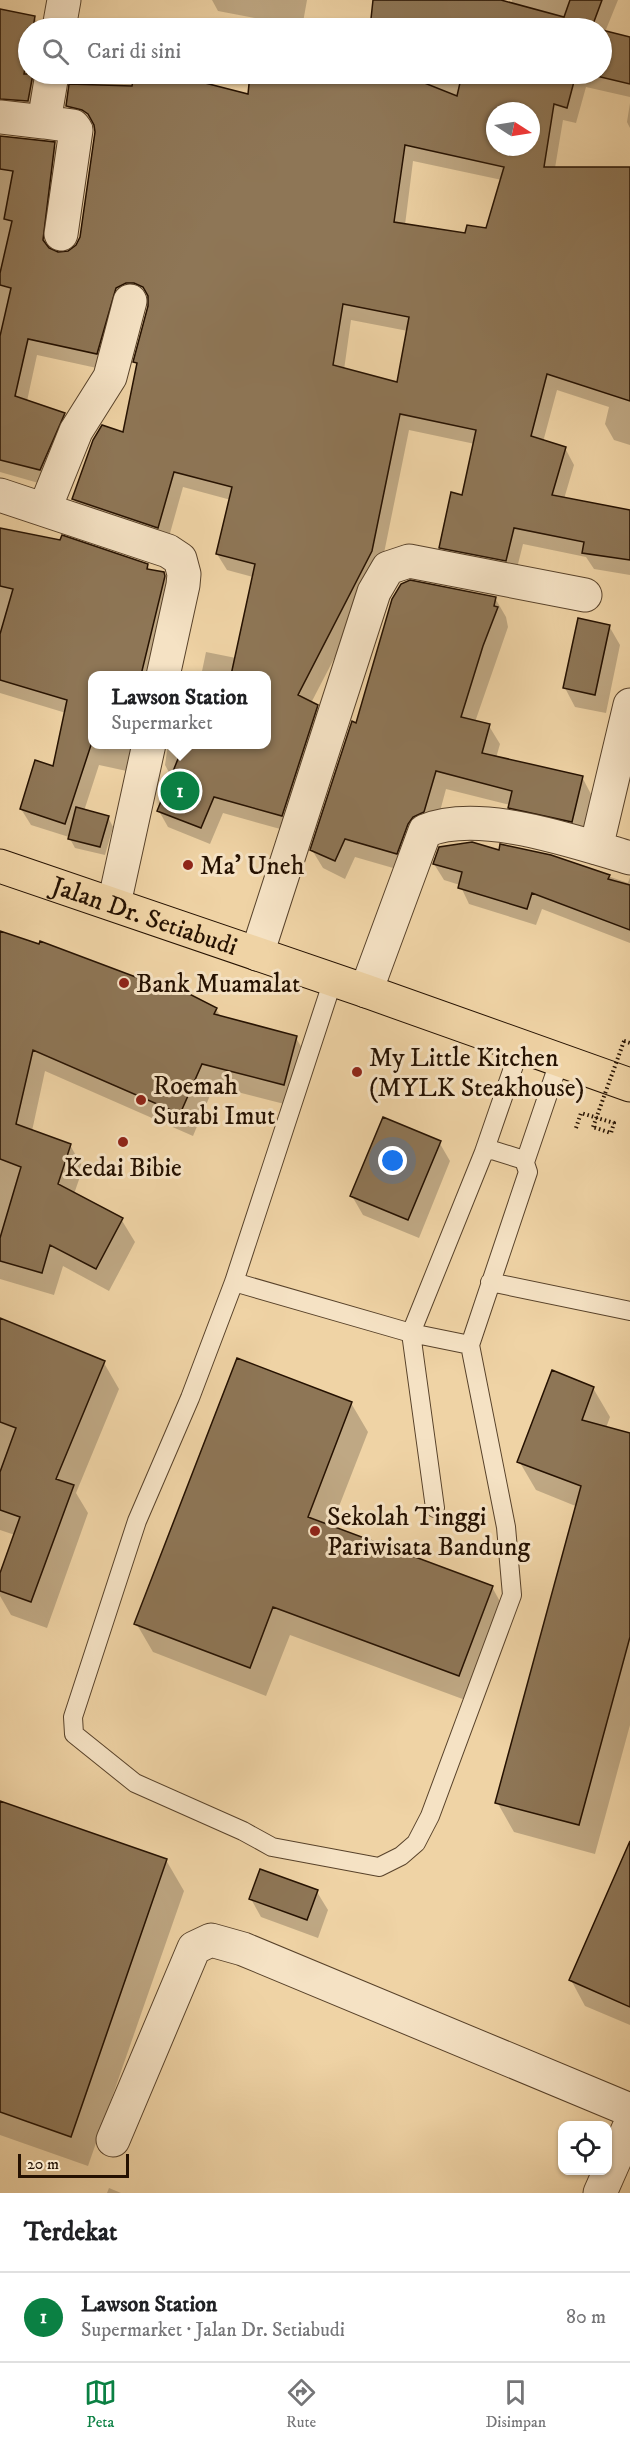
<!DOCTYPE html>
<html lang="id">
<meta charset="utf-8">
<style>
:root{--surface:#fff;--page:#f2f2f2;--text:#202124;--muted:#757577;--line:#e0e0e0;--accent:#0b8043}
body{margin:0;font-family:"IM FELL DW Pica",serif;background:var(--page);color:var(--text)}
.controls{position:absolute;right:18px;bottom:18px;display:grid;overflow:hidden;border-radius:12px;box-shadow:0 2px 4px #0004}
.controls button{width:54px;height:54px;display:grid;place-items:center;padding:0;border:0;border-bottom:2px solid var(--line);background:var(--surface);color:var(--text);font:30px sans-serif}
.compass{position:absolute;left:486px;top:102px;width:54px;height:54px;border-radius:50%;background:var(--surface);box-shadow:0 2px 4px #0004;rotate:102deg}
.scale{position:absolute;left:18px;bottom:15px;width:111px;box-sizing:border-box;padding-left:6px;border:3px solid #251101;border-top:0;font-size:16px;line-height:21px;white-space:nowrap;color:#251101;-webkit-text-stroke:4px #f5e2c4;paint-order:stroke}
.you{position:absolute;left:393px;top:1161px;width:21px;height:21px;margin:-15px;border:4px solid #fff;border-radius:50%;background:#1a73e8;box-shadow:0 0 0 9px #1a73e833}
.badge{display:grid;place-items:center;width:39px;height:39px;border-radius:50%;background:var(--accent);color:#fff;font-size:20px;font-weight:700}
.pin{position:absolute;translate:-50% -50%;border:3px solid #fff;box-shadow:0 2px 6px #0006}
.popup{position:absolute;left:88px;top:671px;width:183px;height:78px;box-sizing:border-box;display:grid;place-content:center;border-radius:12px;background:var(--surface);filter:drop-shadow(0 2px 4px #0005);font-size:20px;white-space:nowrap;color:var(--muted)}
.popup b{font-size:22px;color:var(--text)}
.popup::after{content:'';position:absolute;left:50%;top:100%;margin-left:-12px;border:12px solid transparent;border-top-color:var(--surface)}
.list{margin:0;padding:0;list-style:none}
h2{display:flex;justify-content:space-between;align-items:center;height:78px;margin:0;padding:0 24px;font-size:26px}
h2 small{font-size:20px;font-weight:400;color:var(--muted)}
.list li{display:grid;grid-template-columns:39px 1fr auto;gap:18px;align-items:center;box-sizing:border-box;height:90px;padding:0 24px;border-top:2px solid var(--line)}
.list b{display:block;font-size:22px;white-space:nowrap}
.list p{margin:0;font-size:20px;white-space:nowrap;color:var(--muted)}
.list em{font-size:20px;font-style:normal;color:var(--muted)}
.icon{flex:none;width:33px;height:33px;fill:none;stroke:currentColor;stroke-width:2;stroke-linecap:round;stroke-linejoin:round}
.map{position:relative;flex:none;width:630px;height:2193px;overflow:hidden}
.search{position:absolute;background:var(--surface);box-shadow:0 2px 4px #0004;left:18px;right:18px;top:18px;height:66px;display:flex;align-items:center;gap:15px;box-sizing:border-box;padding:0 21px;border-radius:33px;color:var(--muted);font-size:22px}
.sheet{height:168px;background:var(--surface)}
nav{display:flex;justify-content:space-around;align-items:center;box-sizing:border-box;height:84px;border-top:2px solid var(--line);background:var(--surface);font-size:16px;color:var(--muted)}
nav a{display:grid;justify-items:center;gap:3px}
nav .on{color:var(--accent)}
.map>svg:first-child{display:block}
.shadow{fill:#0003;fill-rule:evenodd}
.building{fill:#8e7656;stroke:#251101;stroke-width:1.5;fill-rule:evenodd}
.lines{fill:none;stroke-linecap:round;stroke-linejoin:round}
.lane-casing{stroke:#58422a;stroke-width:20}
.street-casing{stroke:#58422a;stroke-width:35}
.primary-casing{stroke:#251101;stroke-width:35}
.path{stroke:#251101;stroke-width:4;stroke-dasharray:1.5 3;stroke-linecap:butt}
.lane{stroke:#f5e2c4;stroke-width:18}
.street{stroke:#f5e2c4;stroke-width:33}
.primary{stroke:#efd3a5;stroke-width:33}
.path-bridge{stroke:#251101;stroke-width:4;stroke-dasharray:1.5 3;stroke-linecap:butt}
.poi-dot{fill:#8f2418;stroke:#f5e2c4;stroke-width:2}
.labels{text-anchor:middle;stroke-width:6;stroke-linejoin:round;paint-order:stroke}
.poi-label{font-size:26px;fill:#251101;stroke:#f5e2c4;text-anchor:start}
.street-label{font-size:26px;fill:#251101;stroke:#f5e2c4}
</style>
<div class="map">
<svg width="630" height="2193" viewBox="0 0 630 2193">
<rect width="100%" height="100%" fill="#efd3a5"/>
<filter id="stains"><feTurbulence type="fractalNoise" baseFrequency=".00333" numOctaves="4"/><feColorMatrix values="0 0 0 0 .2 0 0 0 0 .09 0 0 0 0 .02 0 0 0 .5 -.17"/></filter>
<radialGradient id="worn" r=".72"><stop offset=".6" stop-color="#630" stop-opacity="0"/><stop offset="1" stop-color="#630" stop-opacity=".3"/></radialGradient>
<path class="shadow" d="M212,0H307L302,28H258L260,19L218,11Z
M375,0H495L511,4L512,0H618L605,32L630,38V97L586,87L576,123L563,120L555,168L630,169V445L614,440L605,424L609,407L557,390L543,442L565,448L574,465L564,499L630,512V575L594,569L586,557L523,544L515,576L450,564L441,547L464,497L475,444L409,430L381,568L311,703L317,706L326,722L291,832L223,813L210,844L168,827L159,811L172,778L165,765L168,744H267V676H201L206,652L236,658L253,577L227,570L217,554L231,500L183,487L167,544L83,516L74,499L124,434L138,366L135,362L150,302L146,299L106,370L37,355L27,401L64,414L74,430L49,486L0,472V137L54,144L64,160L51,250L59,254L68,253L77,247L81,237L95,128L77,122L67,106L72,77L70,74H161L249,96L252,74H317L299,217L357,74H602V28H371ZM495,111H531V147H495ZM413,161L502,180L487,230L467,235L405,225ZM351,320L408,331L398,384L344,370Z
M34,17L41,28H28V74H54L37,117L0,118V18Z
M630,103V128L627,122Z
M0,529L147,565L151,572L163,573L173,590L155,676H93V744H150L136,773L99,765L84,811L108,817L113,827L105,855L75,848L69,837L31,825L21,809L54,768L66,713L0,693Z
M495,598L506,617L508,627L475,722L489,726L500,744L496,758L582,777L592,796L582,840L521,826L510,805L446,789L435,830L407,872L355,857L345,879L323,868L312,850L357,725Z
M609,626L620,645L606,713L575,707L565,688Z
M500,852L550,856L628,883L630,877V943L542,909L536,925L469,904L460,885L444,880L434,864Z
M0,934L216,1009L221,1017L296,1038L309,1060L296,1107L214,1086L193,1136L45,1071L32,1131L70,1145L83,1168L74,1194L121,1219L135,1242L109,1291L63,1266L54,1295L0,1279Z
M439,1142L450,1161L419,1238L363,1215L352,1196Z
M0,1320L104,1363L119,1389L76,1493L88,1513L47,1628L11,1615L0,1596V1578L15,1535L0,1530Z
M593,1388L610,1417L606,1428L630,1435V1725L595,1854L514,1832L497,1802L578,1507L536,1490L519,1461Z
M351,1403L368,1432L331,1527L492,1587L508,1616L476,1704L290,1635L266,1696L153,1652L136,1623Z
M0,1802L166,1860L184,1891L88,2166L0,2135Z
M630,1867V2025L585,2006L571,1980Z
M317,1892L328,1910L318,1938L261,1917L251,1899Z
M109,2188L121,2193H107Z"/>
<path class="building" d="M373,0H501L564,17L570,0H602L592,27L597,28H370Z
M0,9L35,16L33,28H28V50L24,74H33L28,101L0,99Z
M602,30L630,37V84L588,74H602Z
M134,74H170L248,94L250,74H402L457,96L462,74H576L567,108L554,104L544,167H630V401L547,374L531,436L566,447L552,495L630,510V560L582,553L584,542L514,528L506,561L439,548L451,492L462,495L476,430L400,414L372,551L298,695L318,705L282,816L214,797L201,828L157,811L184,744H267V675H231L255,564L216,554L232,487L174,472L158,528L72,499L93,440L102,425L123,432L137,363L133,362L148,306V296L143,287L134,283H126L116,288L97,354L28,339L15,396L65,413L40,470L0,460V336L11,288L0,285V273L12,221L4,219L13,171L0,169V136L55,142L43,240L49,248L58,252L68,251L76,245L80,237L95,132L94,125L88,114L82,110L66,106L69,84L132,86ZM495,111H531V147H495ZM405,145L504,167L486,228L467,225L465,233L394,222ZM343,304L409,317L397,382L333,365Z
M0,528L60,540L62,535L148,564L147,569L164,572L165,576L141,675H93V739L65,824L20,809L35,760L53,766L67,700L0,680V634L13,589L0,586Z
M410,580L496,597L494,606L498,607L483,646L461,717L490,724L482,753L583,776L572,822L508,808L512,791L436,771L424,812L413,817L408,824L397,854L345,839L335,861L310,850L352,721L356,723L392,599L401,584Z
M578,618L610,625L595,695L563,688Z
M76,807L109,816L100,847L68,839Z
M472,842L499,850L500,844L551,855L610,875L608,879L630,885V930L532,893L527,909L458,888L462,872L433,864L439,847Z
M0,931L39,944L40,941L157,985L160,979L217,1008L214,1014L297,1036L284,1085L202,1064L180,1114L33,1050L16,1124L71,1144L58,1184L123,1218L96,1269L50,1245L42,1273L0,1261V1238L21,1167L0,1159Z
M383,1117L441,1141L408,1220L350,1196Z
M0,1318L105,1361L56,1479L74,1485L31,1602L0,1591V1573L20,1517L0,1510V1472L16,1428L0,1422Z
M237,1358L352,1402L308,1517L493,1586L459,1676L273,1607L250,1668L134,1624Z
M552,1370L594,1387L582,1420L630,1433V1637L579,1825L495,1803L581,1486L517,1462Z
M0,1801L167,1859L71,2137L0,2112Z
M630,1841V2007L569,1980Z
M260,1869L318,1890L307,1920L249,1899Z"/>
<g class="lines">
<g class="lane-casing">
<path id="lane" d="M333,980L234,1282L190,1398L137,1521L73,1717L74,1734L135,1783L243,1831L272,1847L379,1867L401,1856L416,1843L430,1816L512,1595L506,1527L470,1345L528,1172L524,1160L492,1150L484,1152L411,1333L435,1508
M484,1152L521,1045
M525,1162L560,1059
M234,1282L411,1333L470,1345
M490,1282L630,1311"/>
</g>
<g class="street-casing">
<path id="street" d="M59,28L64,0
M0,117L44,122L52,74
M44,122L73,126L76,130L61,234
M0,495L168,551L180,559L184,574L183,585L163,676
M45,508L76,431L110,377L130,301
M596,848L630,705
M114,904L149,744
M257,954L374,592L388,568L409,561L585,595
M366,991L425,831C479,808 575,842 630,858
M113,2140L194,1948L211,1940L243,1949L630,2110
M600,2193L630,2125"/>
</g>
<g class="primary-casing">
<g id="primary">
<path id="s1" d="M0,866L366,991L630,1085"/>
</g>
</g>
<path class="path" d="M624,1041L630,1043
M576,1128L581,1113L614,1123L611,1133L593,1127"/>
<use href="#lane" class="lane"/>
<use href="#street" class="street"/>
<use href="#primary" class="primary"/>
<path class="path-bridge" d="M593,1127L624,1041"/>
</g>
<g class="poi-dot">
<circle cx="188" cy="865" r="6"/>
<circle cx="124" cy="983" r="6"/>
<circle cx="357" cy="1072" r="6"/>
<circle cx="141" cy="1100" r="6"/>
<circle cx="123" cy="1142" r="6"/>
<circle cx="315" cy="1531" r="6"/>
</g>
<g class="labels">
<g class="poi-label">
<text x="200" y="874">Ma' Uneh</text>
<text x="136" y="992">Bank Muamalat</text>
<text x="369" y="1066">My Little Kitchen<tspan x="369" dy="30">(MYLK Steakhouse)</tspan></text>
<text x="153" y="1094">Roemah<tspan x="153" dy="30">Surabi Imut</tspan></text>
<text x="123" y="1176" text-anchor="middle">Kedai Bibie</text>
<text x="327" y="1525">Sekolah Tinggi<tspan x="327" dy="30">Pariwisata Bandung</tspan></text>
</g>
<g class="street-label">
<text dy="9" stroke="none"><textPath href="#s1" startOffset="153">Jalan Dr. Setiabudi</textPath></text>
</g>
</g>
<rect width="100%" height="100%" filter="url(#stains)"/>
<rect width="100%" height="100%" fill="url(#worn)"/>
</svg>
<div class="controls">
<button><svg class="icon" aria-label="locate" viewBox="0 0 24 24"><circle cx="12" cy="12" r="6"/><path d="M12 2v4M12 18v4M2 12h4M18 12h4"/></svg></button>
</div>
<svg class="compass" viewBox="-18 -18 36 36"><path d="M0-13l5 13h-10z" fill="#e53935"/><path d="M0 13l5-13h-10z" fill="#757577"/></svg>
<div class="scale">20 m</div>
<div class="you"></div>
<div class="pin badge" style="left:180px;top:791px">1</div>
<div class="popup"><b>Lawson Station</b>Supermarket</div>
<div class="search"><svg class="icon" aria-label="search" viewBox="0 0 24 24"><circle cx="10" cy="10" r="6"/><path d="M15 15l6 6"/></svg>Cari di sini</div>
</div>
<section class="sheet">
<h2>Terdekat<small></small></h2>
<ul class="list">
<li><span class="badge">1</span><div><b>Lawson Station</b><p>Supermarket · Jalan Dr. Setiabudi</p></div><em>80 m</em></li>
</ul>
</section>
<nav>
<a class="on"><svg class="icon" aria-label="map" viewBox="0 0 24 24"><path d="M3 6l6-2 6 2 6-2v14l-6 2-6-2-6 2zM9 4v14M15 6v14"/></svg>Peta</a>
<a><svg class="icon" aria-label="directions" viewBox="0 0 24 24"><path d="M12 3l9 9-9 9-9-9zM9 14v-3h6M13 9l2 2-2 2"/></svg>Rute</a>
<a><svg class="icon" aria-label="saved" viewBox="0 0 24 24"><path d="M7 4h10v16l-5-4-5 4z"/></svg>Disimpan</a>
</nav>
